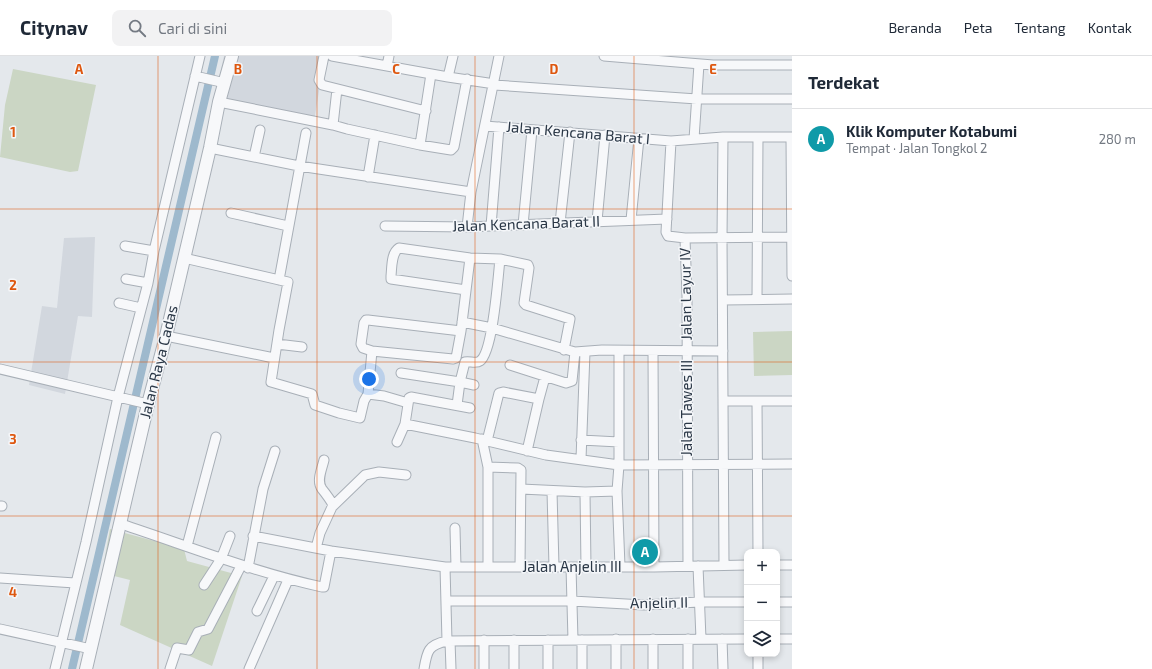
<!DOCTYPE html>
<html lang="id">
<meta charset="utf-8">
<style>
:root{--surface:#fff;--page:#f2f2f3;--text:#1f2937;--muted:#747a83;--line:#e0e1e3;--accent:#d54568}
body{margin:0;font-family:"Exo 2",sans-serif;background:var(--page);color:var(--text)}
.controls{position:absolute;right:12px;bottom:12px;display:grid;overflow:hidden;border-radius:8px;box-shadow:0 2px 6px #0003}
.controls button{width:36px;height:36px;display:grid;place-items:center;padding:0;border:0;border-bottom:1px solid var(--line);background:var(--surface);color:var(--text);font:20px sans-serif}
.you{position:absolute;left:369px;top:323px;width:14px;height:14px;margin:-10px;border:3px solid #fff;border-radius:50%;background:#1a73e8;box-shadow:0 0 0 6px #1a73e833}
.badge{display:grid;place-items:center;width:26px;height:26px;border-radius:50%;background:var(--accent);color:#fff;font-size:13px;font-weight:700}
.pin{position:absolute;translate:-50% -50%;border:2px solid #fff;box-shadow:0 1px 4px #0006}
.list{margin:0;padding:0;list-style:none}
h2{display:flex;justify-content:space-between;align-items:center;height:52px;margin:0;padding:0 16px;font-size:17px}
h2 small{font-size:13px;font-weight:400;color:var(--muted)}
.list li{display:grid;grid-template-columns:26px 1fr auto;gap:12px;align-items:center;box-sizing:border-box;height:60px;padding:0 16px;border-top:1px solid var(--line)}
.list b{display:block;font-size:15px;white-space:nowrap}
.list p{margin:0;font-size:13px;white-space:nowrap;color:var(--muted)}
.list em{font-size:13px;font-style:normal;color:var(--muted)}
.icon{flex:none;width:22px;height:22px;fill:none;stroke:currentColor;stroke-width:2;stroke-linecap:round;stroke-linejoin:round}
.map{position:relative;flex:none;width:792px;height:613px;overflow:hidden}
header{display:flex;align-items:center;gap:24px;box-sizing:border-box;height:56px;padding:0 20px;background:var(--surface);border-bottom:1px solid var(--line)}
header strong{font-size:19px}
nav{display:flex;gap:22px;margin-inline-start:auto;font-size:14px}
.search{width:280px;height:36px;background:var(--page);display:flex;align-items:center;gap:10px;box-sizing:border-box;padding:0 14px;border-radius:8px;color:var(--muted);font-size:15px}
main{display:flex}
aside{flex:1;background:var(--surface)}
.map>svg:first-child{display:block}
.built{fill:#d2d7de}
.green{fill:#cbd6c4}
.lines{fill:none;stroke-linecap:round;stroke-linejoin:round}
.canal{stroke:#9eb9cd;stroke-width:8}
.minor-casing{stroke:#a8afb7;stroke-width:11}
.tertiary-casing{stroke:#a8afb7;stroke-width:14}
.minor{stroke:#f7f8fa;stroke-width:9}
.tertiary{stroke:#f7f8fa;stroke-width:12}
.grid{fill:none;stroke:#de570f;stroke-width:1;stroke-opacity:0.55}
.labels{text-anchor:middle;stroke-width:3;stroke-linejoin:round;paint-order:stroke}
.street-label{font-size:15px;fill:#2a3746;stroke:#f4f6f9}
.grid-label{font-size:13px;text-anchor:middle;font-weight:bold;fill:#de570f;stroke:#f4f6f9;stroke-width:3;stroke-linejoin:round;paint-order:stroke}
</style>
<header>
<strong>Citynav</strong>
<div class="search"><svg class="icon" aria-label="search" viewBox="0 0 24 24"><circle cx="10" cy="10" r="6"/><path d="M15 15l6 6"/></svg>Cari di sini</div>
<nav><a>Beranda</a><a>Peta</a><a>Tentang</a><a>Kontak</a></nav>
</header>
<main>
<div class="map">
<svg width="792" height="613" viewBox="0 0 792 613">
<rect width="100%" height="100%" fill="#e4e8ec"/>
<path class="built" d="M224,0H325L314,65L214,44Z
M95,181L92,261L78,260L65,338L29,329L42,250L57,252L64,182Z"/>
<path class="green" d="M13,13L96,29L78,115L70,116L0,101L5,49Z
M792,275V319L754,320L753,276Z
M110,473L184,493L187,505L242,520L212,610L120,569L130,524L102,517Z"/>
<g class="lines">
<path class="canal" d="M72,613L215,0"/>
<g class="minor-casing">
<path id="minor" d="M324,0L319,24L322,29L426,55
M332,0L448,21L488,27L494,29L697,43H792
M604,0L713,9H792
M387,10L389,0
M195,20L225,27
M448,21L453,0
M337,33L333,69L347,73L420,89L451,94L454,91L467,23
M219,46L333,69
M485,70L671,85L723,81H792
M723,81L722,182L724,509
M791,81L792,220
M694,83L699,8
M671,85L666,176L668,180L685,182L792,181
M420,89L431,18
M210,92L299,110L471,136
M254,101L260,74
M368,121L375,79
M231,157L288,170
M631,164L639,82
M597,165L605,79
M560,167L570,76
M523,169L532,74
M385,170L467,171L667,163
M491,170L499,71
M467,171L471,136L499,0
M685,182L687,240L688,510
M125,190L154,195
M184,202L288,226L279,274L271,326L312,338L315,349L339,357L360,362L364,345L368,338L372,295
M126,223L148,227
M279,224L306,77
M466,234L391,223V220C392,211 391,197 399,192L470,202L500,203L528,209L529,212L524,247L526,249L570,263L564,294
M757,243L758,81
M723,244L792,243
M119,247L141,252
M462,266L492,272L575,296L602,294L723,295
M461,275L368,264H366L364,267L361,288L363,292L372,295L453,303L456,302L461,275L470,202
M166,280L274,302
M277,288L302,291
M619,295V409L617,435L620,510
M653,295L654,511
M510,309L566,327L572,325L575,296
M0,313L148,348
M401,317L460,326L465,306C470,305 476,308 480,305C493,296 498,221 500,203
M368,338L384,340L408,347
M723,345H792
M757,345L758,496
M457,349L460,326L474,329
M470,352L411,341L409,342L405,368L475,382L546,399L619,409L792,408
M482,383L488,411V511
M581,384L619,386
M487,385L499,337L503,336L539,343
M397,386L405,368
M527,395L539,343L545,321
M581,403L585,296
M324,404C322,413 316,425 322,433C326,438 330,443 333,449
M488,411L518,412L521,414L520,511
M521,433L585,436L617,435
M552,435L554,511
M585,436L586,511
M0,450H2
M121,468C188,490 253,516 322,531H324L331,495
M455,472L456,511
M253,480L331,495L445,511H654L747,509
M187,490L216,381
M316,492L320,477L332,451L365,419L379,416L406,419
M777,509H792
M698,510L701,583
M445,511L447,585
M571,511L573,584
M248,512L263,433L275,395
M0,522L75,527
M204,529L221,503L230,480
M447,545H572L644,549L699,546H747
M777,546H792
M257,555L274,520
M0,573L91,593
M653,583V613
M688,583V613
M722,583L723,613
M777,583H792
M514,584V613
M548,584V613
M582,584V613
M450,585L451,613
M758,598V613
M55,613L86,486L118,341L148,227L154,195L200,0
M170,613L177,592L189,594L198,576L208,573L241,510
M249,613L288,524
M424,613C427,595 428,589 447,585L747,583
M484,613V584
M616,613V583"/>
</g>
<g class="tertiary-casing">
<path id="tertiary" d="M86,613L148,348L166,280L210,92L219,46L232,0"/>
</g>
<use href="#minor" class="minor"/>
<use href="#tertiary" class="tertiary"/>
</g>
<path class="grid" d="M158,0V613M317,0V613M475,0V613M634,0V613M0,153H792M0,306H792M0,460H792"/>
<g class="labels">
<g class="street-label">
<text transform="translate(578 77) rotate(5)" y="5">Jalan Kencana Barat I</text>
<text transform="translate(526 168) rotate(-2)" y="5">Jalan Kencana Barat II</text>
<text transform="translate(686 238) rotate(-91)" y="5">Jalan Layur IV</text>
<text transform="translate(159 306) rotate(-76)" y="5">Jalan Raya Cadas</text>
<text transform="translate(687 352) rotate(-90)" y="5">Jalan Tawes III</text>
<text x="572" y="516">Jalan Anjelin III</text>
<text transform="translate(659 547) rotate(-1)" y="5">Anjelin II</text>
</g>
</g>
<g class="grid-label">
<text x="79" y="18">A</text>
<text x="238" y="18">B</text>
<text x="396" y="18">C</text>
<text x="554" y="18">D</text>
<text x="713" y="18">E</text>
<text x="13" y="81">1</text>
<text x="13" y="234">2</text>
<text x="13" y="388">3</text>
<text x="13" y="541">4</text>
</g>
</svg>
<div class="controls">
<button>+</button>
<button>−</button>
<button><svg class="icon" aria-label="layers" viewBox="0 0 24 24"><path d="M12 4l9 5-9 5-9-5zM3 14l9 5 9-5"/></svg></button>
</div>
<div class="you"></div>
<div class="pin badge" style="left:645px;top:496px;background:#0f9aa8">A</div>
</div>
<aside>
<h2>Terdekat<small></small></h2>
<ul class="list">
<li><span class="badge" style="background:#0f9aa8">A</span><div><b>Klik Komputer Kotabumi</b><p>Tempat · Jalan Tongkol 2</p></div><em>280 m</em></li>
</ul>
</aside>
</main>
